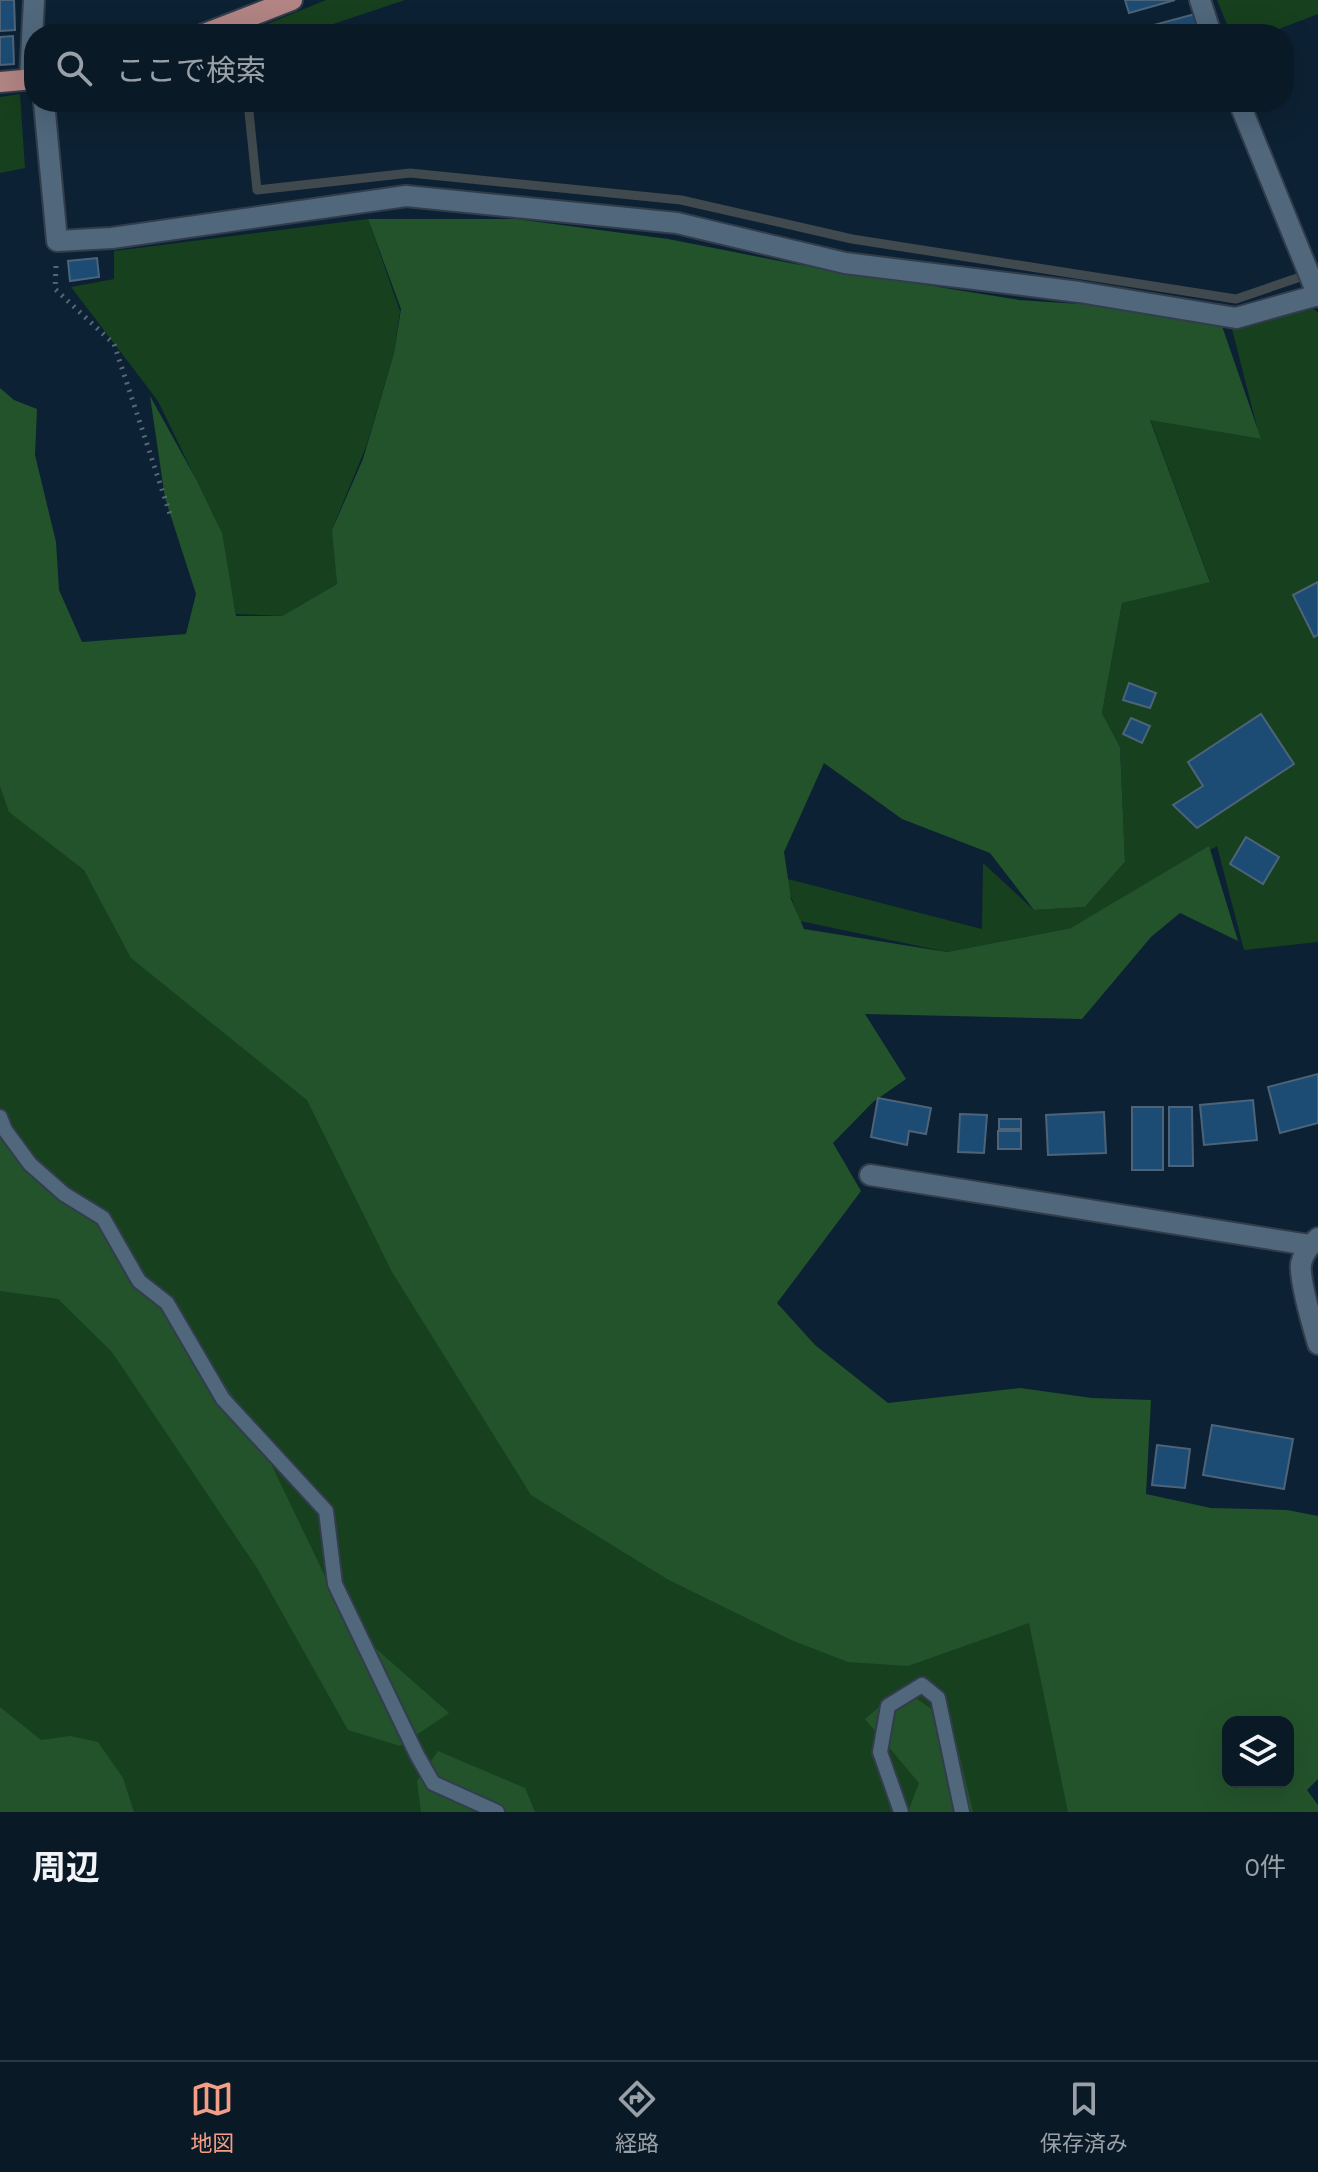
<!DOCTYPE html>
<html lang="ja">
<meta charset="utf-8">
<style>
:root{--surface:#091926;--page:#12222e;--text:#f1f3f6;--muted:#99a0a7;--line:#293843;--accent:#f49e86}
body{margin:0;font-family:Karla,"Noto Sans JP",sans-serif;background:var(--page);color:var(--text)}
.controls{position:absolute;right:24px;bottom:24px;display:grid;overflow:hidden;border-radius:16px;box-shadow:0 8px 32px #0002}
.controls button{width:72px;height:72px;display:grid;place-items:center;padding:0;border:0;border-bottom:2px solid var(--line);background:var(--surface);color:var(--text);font:40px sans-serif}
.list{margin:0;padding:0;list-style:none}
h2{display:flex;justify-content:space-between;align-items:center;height:104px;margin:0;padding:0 32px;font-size:34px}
h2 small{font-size:26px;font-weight:400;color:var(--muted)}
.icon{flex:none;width:44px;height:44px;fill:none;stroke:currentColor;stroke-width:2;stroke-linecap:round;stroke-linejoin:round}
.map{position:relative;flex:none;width:1318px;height:1812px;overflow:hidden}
.search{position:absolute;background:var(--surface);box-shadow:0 8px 32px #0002;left:24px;right:24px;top:24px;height:88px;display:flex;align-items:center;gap:20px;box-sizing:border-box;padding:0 28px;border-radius:32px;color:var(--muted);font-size:30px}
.sheet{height:248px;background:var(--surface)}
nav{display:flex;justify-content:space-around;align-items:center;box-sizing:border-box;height:112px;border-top:2px solid var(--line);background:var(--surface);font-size:22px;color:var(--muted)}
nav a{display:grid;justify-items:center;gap:4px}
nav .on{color:var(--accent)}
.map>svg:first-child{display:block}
.green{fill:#17401e}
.forest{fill:#23532b;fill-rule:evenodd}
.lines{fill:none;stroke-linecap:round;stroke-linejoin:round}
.stream{stroke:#40494d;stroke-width:9}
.building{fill:#1c4c73;stroke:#4c6379;stroke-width:2}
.service-casing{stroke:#323d4c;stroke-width:18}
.minor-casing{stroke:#323d4c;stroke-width:24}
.primary-casing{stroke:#323d4c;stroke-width:24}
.path{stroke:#566878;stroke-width:5;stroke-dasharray:2 6;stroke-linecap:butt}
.service{stroke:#50677c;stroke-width:14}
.minor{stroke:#50677c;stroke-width:20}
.primary{stroke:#b28484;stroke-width:20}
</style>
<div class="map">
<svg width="1318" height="1812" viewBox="0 0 1318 1812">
<rect width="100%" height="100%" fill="#0c2133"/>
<path class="green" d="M326,0H405L303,34H242Z
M1217,0H1318V14L1266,34H1231Z
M20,94L25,168L0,173V97Z
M368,219L400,311L394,353L366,447L333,527L337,584L282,616L236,614L219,527L158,401L71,287L114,279V251Z
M1313,309L1318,312V942L1244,950L1217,846L1071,928L947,952L800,921L784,878L982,929L983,863L1034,910L1085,907L1125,862L1120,747L1102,713L1122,603L1210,581L1150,419L1260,439L1231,325Z
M0,723L451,1140L1199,1593L1234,1812H0Z"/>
<path class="forest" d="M368,219H516L668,239L795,264L1019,300L1108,306L1222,326L1261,439L1150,420L1210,582L1122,603L1102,713L1120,747L1125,862L1085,907L1034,910L990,853L902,819L824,763L784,852L791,899L804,929L947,952L1071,928L1209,846L1238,941L1180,913L1151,937L1082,1019L865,1014L906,1079L873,1102L833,1143L861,1191L777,1303L815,1345L888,1403L1020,1388L1092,1398L1151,1400L1146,1494L1211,1508L1287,1510L1318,1516V1779L1307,1790L1318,1805V1812H1068L1029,1623L908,1666L848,1662L791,1640L667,1579L531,1495L392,1272L307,1100L131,958L84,870L9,812L0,786V388L14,400L37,409L35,455L56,542L59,590L82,642L186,634L196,594L165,498L150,396L196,479L222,533L236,616H282L337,584L332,530L363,459L394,353L401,309ZM1228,1722H1288V1782H1228Z
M0,1137L131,1254L250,1420L348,1624L449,1713L400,1746L348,1730L257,1568L112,1352L58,1299L0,1291Z
M902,1688L952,1724L973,1812H908L919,1783L865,1719Z
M0,1707L41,1740L70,1736L98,1742L123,1778L134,1812H0Z
M438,1751L525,1788L535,1812H421L417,1781Z"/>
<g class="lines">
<path class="stream" d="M248,102L257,190L410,173L681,200L852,239L1236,299L1309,274"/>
</g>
<path class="building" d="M0,0H14L15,30L0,31Z
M1125,0H1175L1129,13Z
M1195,14L1200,34H1156L1154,25Z
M13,36L14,64L0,65V37Z
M97,258L99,277L70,281L68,261Z
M1318,582V635L1314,637L1293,595Z
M1129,683L1156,693L1150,708L1123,700Z
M1261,714L1294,764L1197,828L1173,805L1203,786L1188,762Z
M1131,718L1150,726L1142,743L1123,734Z
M1246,837L1279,857L1263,884L1230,864Z
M1318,1074V1123L1280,1133L1268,1087Z
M878,1098L931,1108L926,1134L909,1131L907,1145L871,1137Z
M1253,1100L1257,1140L1204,1145L1200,1105Z
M1132,1107H1163V1170H1132Z
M1169,1107H1192L1193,1166H1169Z
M1104,1112L1106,1153L1048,1155L1046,1115Z
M960,1114L987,1115L984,1153L958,1152Z
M999,1119H1021V1129H999Z
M998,1131H1021V1149H998Z
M1212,1425L1293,1439L1284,1489L1203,1475Z
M1157,1445L1190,1449L1185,1488L1152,1485Z"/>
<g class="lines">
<g class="service-casing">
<path id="service" d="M0,1117L5,1130L30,1164L64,1194L103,1218L139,1281L167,1303L223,1399L326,1511L335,1584L417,1755L433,1783L497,1812
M901,1812L880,1752L888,1706L922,1685L938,1698L962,1812"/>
</g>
<g class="minor-casing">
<path id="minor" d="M1200,0L1211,34
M30,79L34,0
M44,102L57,241L112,238L406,196L677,223L845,263L1079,292L1236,318L1318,295
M1239,102L1318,296
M870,1175L1309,1245
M1318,1238C1311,1244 1303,1253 1301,1264C1299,1280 1313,1327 1318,1344"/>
</g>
<g class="primary-casing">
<path id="primary" d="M204,34L292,0
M0,82L34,79"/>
</g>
<path class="path" d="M56,266L55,289L114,344L171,517"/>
<use href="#service" class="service"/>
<use href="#minor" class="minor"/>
<use href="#primary" class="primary"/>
</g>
</svg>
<div class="controls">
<button><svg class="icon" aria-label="layers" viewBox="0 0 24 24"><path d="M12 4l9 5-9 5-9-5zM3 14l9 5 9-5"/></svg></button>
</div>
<div class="search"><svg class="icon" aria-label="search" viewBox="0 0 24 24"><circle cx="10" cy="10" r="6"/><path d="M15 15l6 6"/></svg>ここで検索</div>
</div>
<section class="sheet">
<h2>周辺<small>0件</small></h2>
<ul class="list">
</ul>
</section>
<nav>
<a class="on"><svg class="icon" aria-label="map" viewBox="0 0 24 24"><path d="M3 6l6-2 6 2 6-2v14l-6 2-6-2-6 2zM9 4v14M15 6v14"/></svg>地図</a>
<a><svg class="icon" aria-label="directions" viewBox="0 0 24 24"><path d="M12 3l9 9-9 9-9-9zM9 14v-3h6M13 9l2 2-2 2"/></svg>経路</a>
<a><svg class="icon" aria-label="saved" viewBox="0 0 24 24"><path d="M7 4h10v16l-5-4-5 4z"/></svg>保存済み</a>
</nav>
